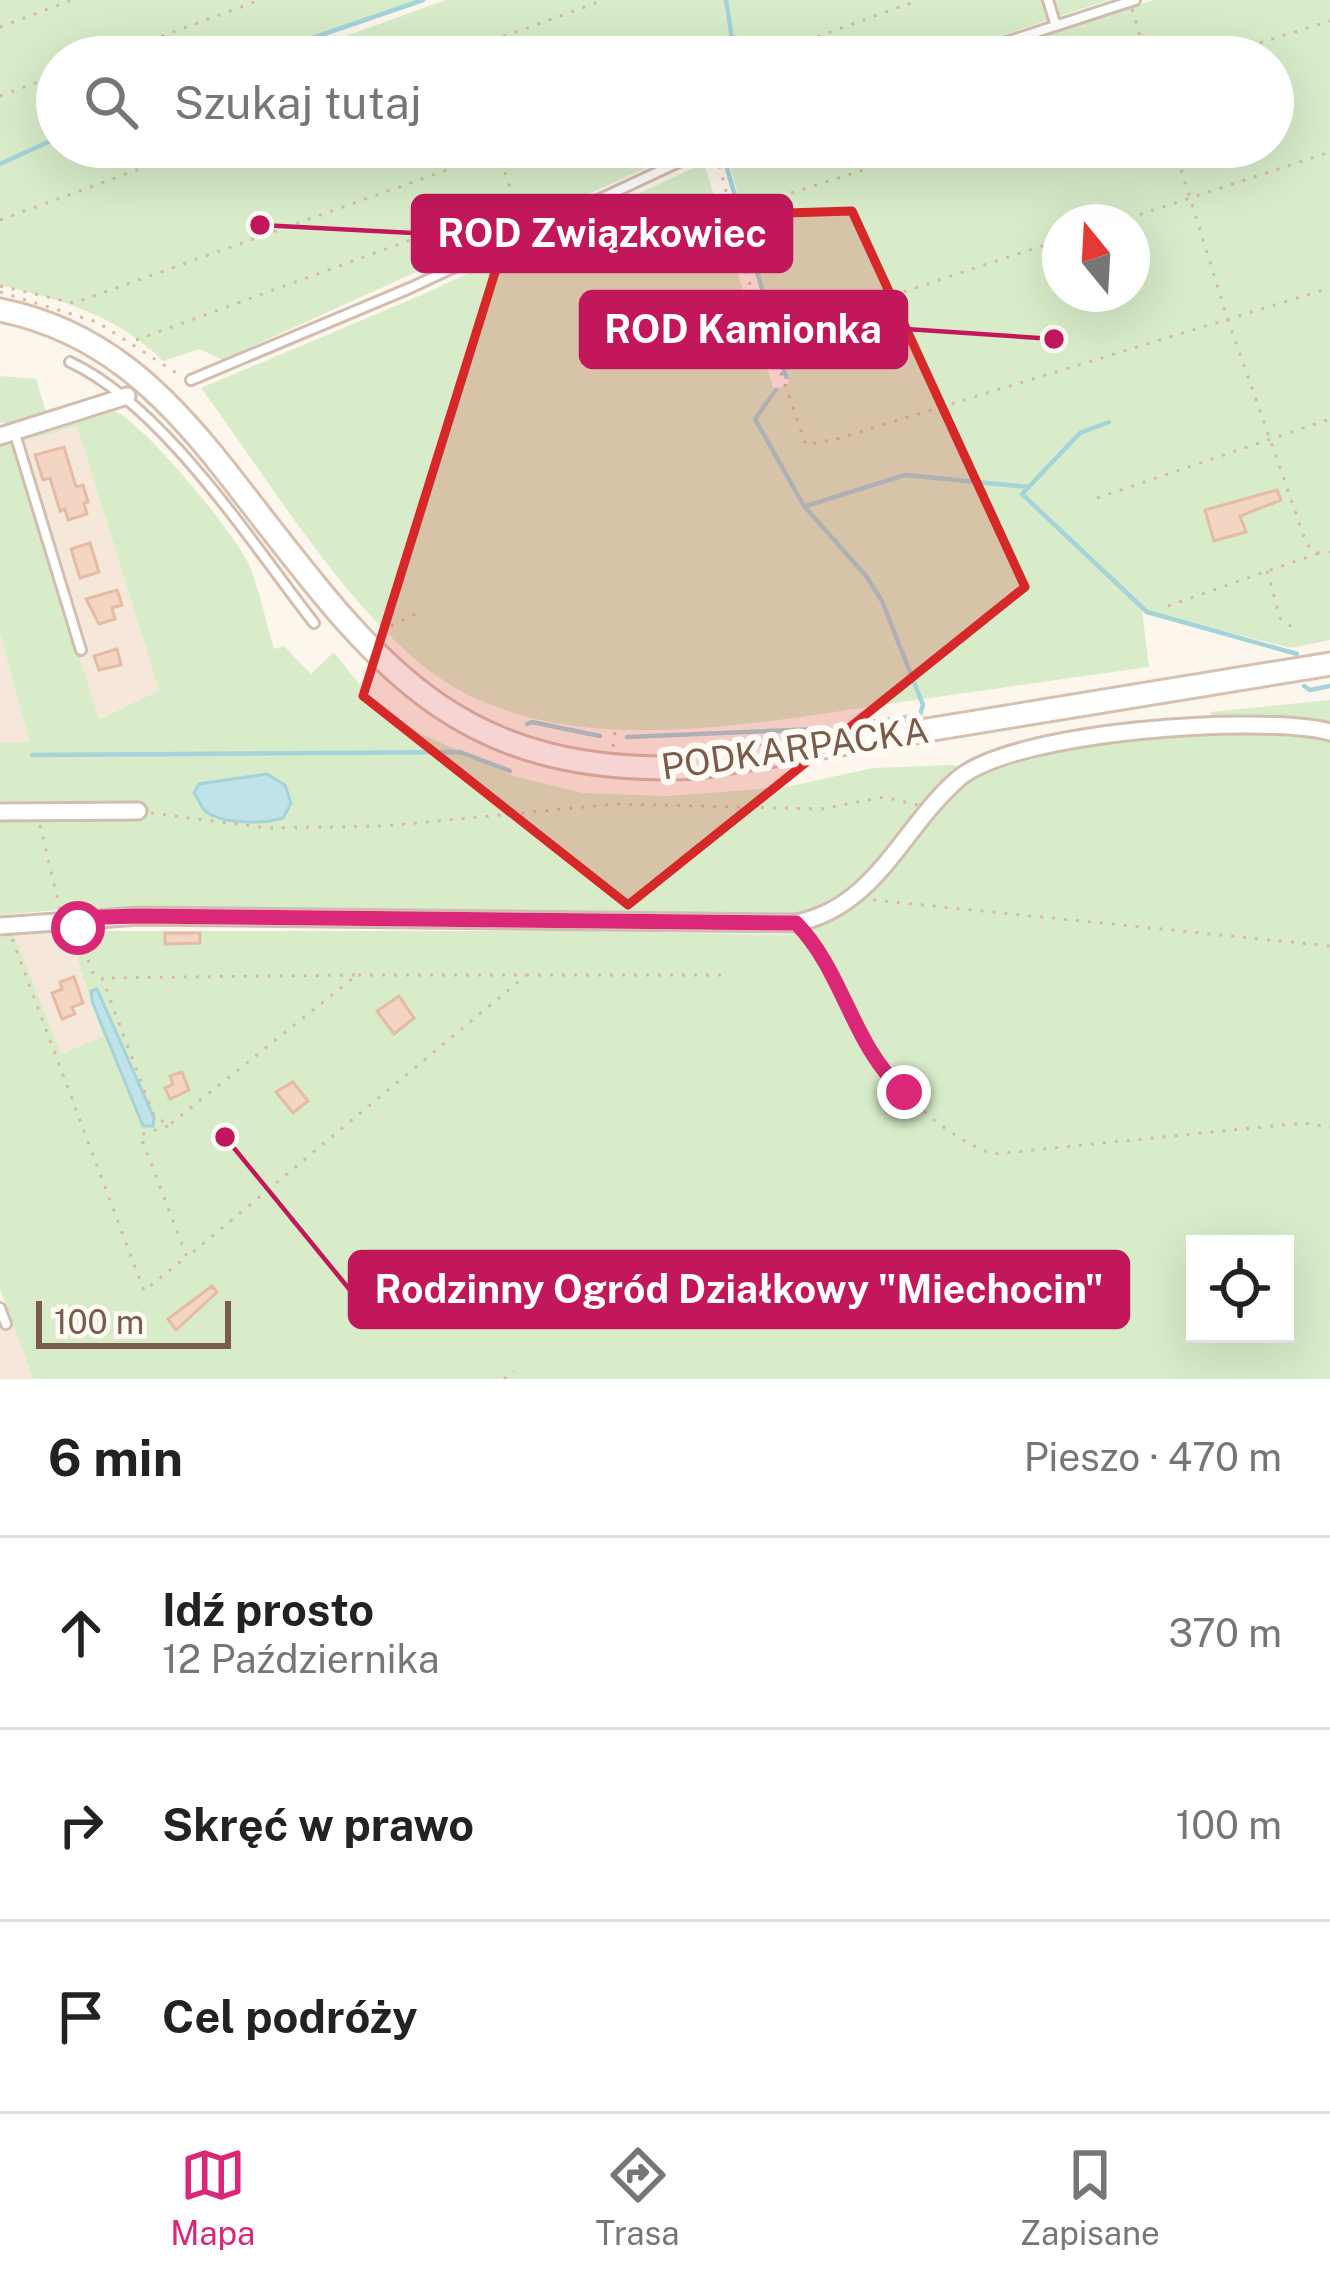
<!DOCTYPE html>
<html lang="pl">
<meta charset="utf-8">
<style>
:root{--surface:#fff;--page:#f6f6f6;--text:#222;--muted:#767676;--line:#e0e0e0;--accent:#db2777}
body{margin:0;font-family:"Public Sans",sans-serif;background:var(--page);color:var(--text)}
.controls{position:absolute;right:36px;bottom:36px;display:grid;overflow:hidden;border-radius:0px;box-shadow:0 12px 48px #0002}
.controls button{width:108px;height:108px;display:grid;place-items:center;padding:0;border:0;border-bottom:3px solid var(--line);background:var(--surface);color:var(--text);font:60px sans-serif}
.compass{position:absolute;left:1042px;top:204px;width:108px;height:108px;border-radius:50%;background:var(--surface);box-shadow:0 12px 48px #0002;rotate:342deg}
.scale{position:absolute;left:36px;bottom:30px;width:195px;box-sizing:border-box;padding-left:12px;border:6px solid #7a5c4d;border-top:0;font-size:33px;line-height:42px;white-space:nowrap;color:#7a5c4d;-webkit-text-stroke:9px #fffaf3;paint-order:stroke}
.stop{position:absolute;width:36px;height:36px;margin:-27px;border:9px solid #db2777;border-radius:50%;background:#fff}
.stop.end{background:#db2777;border-color:#fff;box-shadow:0 3px 12px #0008}
.list{margin:0;padding:0;list-style:none}
h2{display:flex;justify-content:space-between;align-items:center;height:156px;margin:0;padding:0 48px;font-size:51px}
h2 small{font-size:39px;font-weight:400;color:var(--muted)}
.list li{display:grid;grid-template-columns:78px 1fr auto;gap:36px;align-items:center;box-sizing:border-box;height:192px;padding:0 48px;border-top:3px solid var(--line)}
.list b{display:block;font-size:45px;white-space:nowrap}
.list p{margin:0;font-size:39px;white-space:nowrap;color:var(--muted)}
.list em{font-size:39px;font-style:normal;color:var(--muted)}
.icon{flex:none;width:66px;height:66px;fill:none;stroke:currentColor;stroke-width:2;stroke-linecap:round;stroke-linejoin:round}
.map{position:relative;flex:none;width:1330px;height:1379px;overflow:hidden}
.search{position:absolute;background:var(--surface);box-shadow:0 12px 48px #0002;left:36px;right:36px;top:36px;height:132px;display:flex;align-items:center;gap:30px;box-sizing:border-box;padding:0 42px;border-radius:66px;color:var(--muted);font-size:45px}
.sheet{height:732px;background:var(--surface)}
nav{display:flex;justify-content:space-around;align-items:center;box-sizing:border-box;height:168px;border-top:3px solid var(--line);background:var(--surface);font-size:33px;color:var(--muted)}
nav a{display:grid;justify-items:center;gap:6px}
nav .on{color:var(--accent)}
.map>svg:first-child{display:block}
.residential{fill:#f5e8da}
.green{fill:#d8ecc9;fill-rule:evenodd}
.water{fill:#bfe3e8;stroke:#a5d3da;stroke-width:3}
.lines{fill:none;stroke-linecap:round;stroke-linejoin:round}
.stream{stroke:#a5d3da;stroke-width:4.5}
.building{fill:#f3d5c3;stroke:#e6bba3;stroke-width:3}
.service-casing{stroke:#d1beb0;stroke-width:14}
.minor-casing{stroke:#d1beb0;stroke-width:21}
.secondary-casing{stroke:#d6c0b0;stroke-width:27}
.path{stroke:#d9b8a5;stroke-width:3;stroke-dasharray:3 9;stroke-linecap:butt}
.service{stroke:#fff;stroke-width:8}
.minor{stroke:#fff;stroke-width:15}
.secondary{stroke:#fff;stroke-width:21}
.route{stroke:#db2777;stroke-width:15}
.marked{fill:#d62828;fill-opacity:0.2;stroke:#d62828;stroke-width:9;stroke-linejoin:round}
.labels{text-anchor:middle;stroke-width:12;stroke-linejoin:round;paint-order:stroke}
.street-label{font-size:36px;fill:#7a5c4d;stroke:#fffaf3}
.leader{fill:none;stroke:#c2185b;stroke-width:4.5}
.callout-dot{fill:#c2185b;stroke:#fffaf3;stroke-width:4.5}
.callout{fill:#c2185b;stroke:#c2185b;stroke-width:4.5}
.callout-label{font-size:39px;text-anchor:middle;font-weight:bold;fill:#fff}
</style>
<div class="map">
<svg width="1330" height="1379" viewBox="0 0 1330 1379">
<rect width="100%" height="100%" fill="#fdf6ec"/>
<path class="residential" d="M77,426L159,692L98,719L12,443Z
M0,634L13,681L31,742L0,743Z
M68,931L103,1038L60,1054L14,934Z
M12,1322L33,1379H0V1323Z"/>
<path class="green" d="M0,0H418L251,57H57V147H692L222,360L200,349L163,361C117,315 62,300 0,285Z
M446,0H1109L936,57H287Z
M1154,0H1330V640L1291,648L1142,610L1149,667C1062,679 975,692 888,704C742,725 546,766 422,665C340,599 264,473 201,388L424,294L704,163L774,390L789,383L726,151L734,147H1273V57H977ZM1060,222H1132V294H1060Z
M0,376L36,379L47,415L16,425L0,422Z
M115,411C144,424 238,536 250,567C260,593 266,622 274,649L284,646L311,674L334,652L371,699L396,722L513,776L583,793L668,796L786,787L873,768L952,765L990,771L1111,737L1211,719L1210,712L1330,700V1379H33L0,1289V937L14,934L61,1054L103,1037L68,931H591L792,935L826,917L68,909L0,915V743L30,742L0,634V445ZM77,426L159,691L99,719L12,444ZM1195,1244H1285V1334H1195Z"/>
<path class="water" d="M267,774L285,785L291,803L283,818C264,824 221,825 204,810C202,808 196,795 194,793L199,784Z
M97,989L154,1118L153,1126H143L92,1001L91,991Z"/>
<g class="lines">
<path class="stream" d="M726,0L735,57
M257,57L423,0
M728,147L722,151L773,327
M0,164L57,138
M776,341L786,377
M776,390L755,419L804,506L866,576L882,601L923,705L920,715L842,726
M1109,422L1080,433L1022,494L1147,612L1297,654
M806,506L905,475L1029,487
M1304,686L1310,690L1330,686
M527,724L532,722L600,736
M627,737L819,729
M32,755L460,752L510,771"/>
</g>
<path class="building" d="M64,447L76,487L83,485L88,502L84,503L87,514L68,520L65,509L60,511L50,478L43,480L35,455Z
M1277,490L1281,500L1240,516L1246,532L1214,541L1205,510Z
M90,543L99,572L80,578L71,549Z
M117,590L122,605L112,608L115,619L99,624L86,599Z
M117,649L121,665L99,670L94,656Z
M165,933H200V943L165,944Z
M74,977L83,1003L72,1007L75,1014L62,1019L52,993L62,989L60,982Z
M399,996L414,1018L394,1034L377,1011Z
M182,1072L189,1090L170,1099L165,1088L173,1084L170,1076Z
M293,1082L308,1101L293,1113L276,1092Z
M212,1286L217,1292L176,1330L168,1319Z"/>
<g class="lines">
<g class="service-casing">
<path id="service" d="M1048,0L1055,23
M960,57L1135,0
M70,362C164,406 250,541 314,623
M191,380L410,288L711,147
M15,434L81,650
M0,1308L6,1324"/>
</g>
<g class="minor-casing">
<path id="minor" d="M0,436L127,396
M0,812L138,811
M0,926L139,916L796,923C876,907 902,828 958,779C1013,731 1260,714 1330,732"/>
</g>
<g class="secondary-casing">
<path id="secondary" d="M0,310C100,330 164,392 225,470C369,653 443,780 701,767L1330,664"/>
</g>
<path class="path" d="M1132,9L1146,57
M0,27L72,0
M105,57L260,0
M447,57L604,0
M761,57L919,0
M1214,57L1330,21
M0,96L57,75
M1174,147L1228,320L1307,545L1319,553L1330,552
M717,154L744,267L806,445L840,438L1330,288
M757,204L935,147
M0,220L200,147
M1117,222L1330,152
M0,286L74,303L511,147
M0,292L97,322L181,376
M767,337L1060,240
M136,340L515,202L499,155
M1097,498L1330,419
M1267,571L1280,618L1293,628
M1168,606L1319,553
M380,631L416,614
M613,747L616,725
M151,813L267,828L385,826L616,804L821,809L884,797L918,805
M40,825L60,909
M873,900L1330,946
M806,933C832,961 845,1006 863,1040C885,1082 949,1141 994,1154L1303,1123L1330,1127
M81,937L92,972L102,978L154,1116L169,1125L357,975L102,978
M12,939L144,1291L185,1258
M358,975H728
M168,1126L140,1135L187,1257L529,973
M504,1379L514,1371"/>
<use href="#service" class="service"/>
<use href="#minor" class="minor"/>
<use href="#secondary" class="secondary"/>
</g>
<g class="lines">
<path class="route" d="M78,928L75,918L140,916L796,923C844,972 852,1046 904,1092"/>
</g>
<path class="marked" d="M852,211L1025,587L628,905L363,696L511,221Z"/>
<g class="labels">
<g class="street-label">
<text transform="translate(795 748) rotate(-8)" y="13">PODKARPACKA</text>
</g>
</g>
<path class="leader" d="M260 225L413 233M1054 339L906 329M225 1137L350 1290"/>
<g class="callout-dot">
<circle cx="260" cy="225" r="12"/>
<circle cx="1054" cy="339" r="12"/>
<circle cx="225" cy="1137" r="12"/>
</g>
<g class="callout">
<rect x="413" y="196" width="378" height="75" rx="12"/>
<rect x="581" y="292" width="325" height="75" rx="12"/>
<rect x="350" y="1252" width="778" height="75" rx="12"/>
</g>
<g class="callout-label">
<text x="602" y="247">ROD Związkowiec</text>
<text x="743" y="343">ROD Kamionka</text>
<text x="739" y="1303">Rodzinny Ogród Działkowy "Miechocin"</text>
</g>
</svg>
<div class="controls">
<button><svg class="icon" aria-label="locate" viewBox="0 0 24 24"><circle cx="12" cy="12" r="6"/><path d="M12 2v4M12 18v4M2 12h4M18 12h4"/></svg></button>
</div>
<svg class="compass" viewBox="-18 -18 36 36"><path d="M0-13l5 13h-10z" fill="#e53935"/><path d="M0 13l5-13h-10z" fill="#767676"/></svg>
<div class="scale">100 m</div>
<div class="stop" style="left:78px;top:928px"></div>
<div class="stop end" style="left:904px;top:1092px"></div>
<div class="search"><svg class="icon" aria-label="search" viewBox="0 0 24 24"><circle cx="10" cy="10" r="6"/><path d="M15 15l6 6"/></svg>Szukaj tutaj</div>
</div>
<section class="sheet">
<h2>6 min<small>Pieszo · 470 m</small></h2>
<ul class="list">
<li><svg class="icon" aria-label="ahead" viewBox="0 0 24 24"><path d="M12 20V5M6 11l6-6 6 6"/></svg><div><b>Idź prosto</b><p>12 Października</p></div><em>370 m</em></li>
<li><svg class="icon" aria-label="right" viewBox="0 0 24 24"><path d="M7 20v-9h11M14 6l5 5-5 5"/></svg><div><b>Skręć w prawo</b></div><em>100 m</em></li>
<li><svg class="icon" aria-label="arrive" viewBox="0 0 24 24"><path d="M6 21V4h12l-3 4 3 4H6"/></svg><div><b>Cel podróży</b></div></li>
</ul>
</section>
<nav>
<a class="on"><svg class="icon" aria-label="map" viewBox="0 0 24 24"><path d="M3 6l6-2 6 2 6-2v14l-6 2-6-2-6 2zM9 4v14M15 6v14"/></svg>Mapa</a>
<a><svg class="icon" aria-label="directions" viewBox="0 0 24 24"><path d="M12 3l9 9-9 9-9-9zM9 14v-3h6M13 9l2 2-2 2"/></svg>Trasa</a>
<a><svg class="icon" aria-label="saved" viewBox="0 0 24 24"><path d="M7 4h10v16l-5-4-5 4z"/></svg>Zapisane</a>
</nav>
